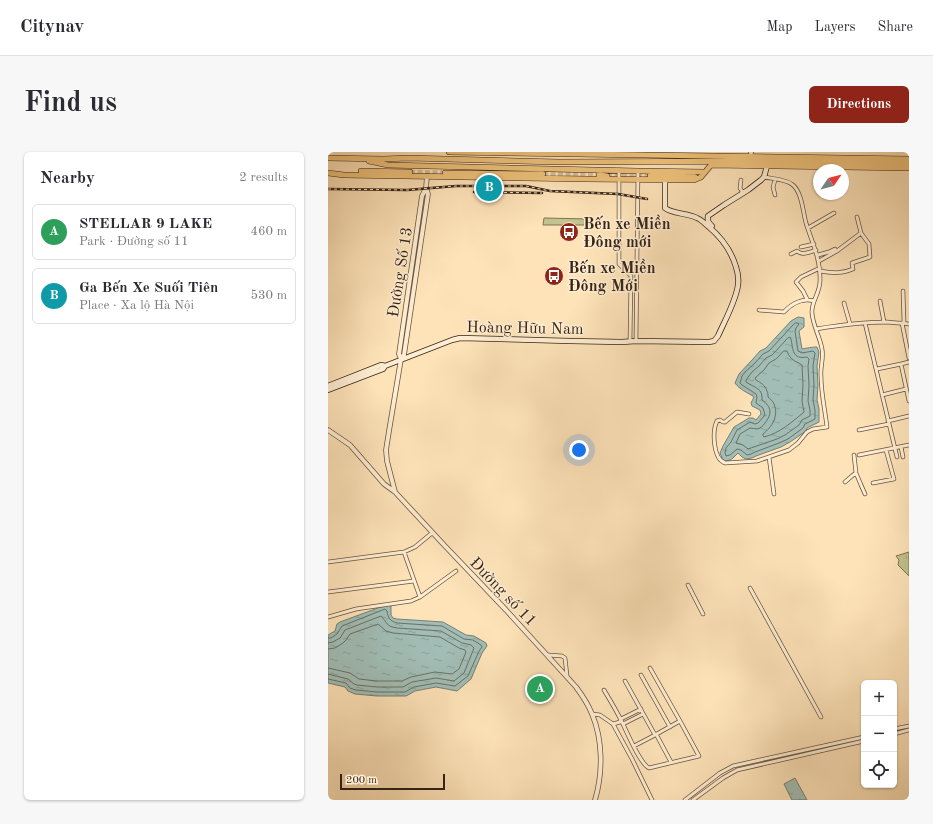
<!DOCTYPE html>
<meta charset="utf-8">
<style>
:root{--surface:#fff;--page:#f7f7f7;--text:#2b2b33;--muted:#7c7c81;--line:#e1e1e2;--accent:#8f2418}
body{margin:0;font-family:"Old Standard TT",serif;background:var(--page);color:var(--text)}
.controls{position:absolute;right:12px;bottom:12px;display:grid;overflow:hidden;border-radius:6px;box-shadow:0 1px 3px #0004}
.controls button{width:36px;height:36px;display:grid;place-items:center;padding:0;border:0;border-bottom:1px solid var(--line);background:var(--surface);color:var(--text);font:20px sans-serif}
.compass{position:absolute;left:485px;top:12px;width:36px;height:36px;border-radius:50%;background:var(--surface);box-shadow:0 1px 3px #0004;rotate:55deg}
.scale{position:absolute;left:12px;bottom:10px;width:105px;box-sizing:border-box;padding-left:4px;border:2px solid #372415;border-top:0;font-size:11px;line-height:14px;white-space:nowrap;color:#372415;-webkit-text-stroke:3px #feedd2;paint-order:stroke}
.you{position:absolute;left:251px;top:298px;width:14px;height:14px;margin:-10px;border:3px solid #fff;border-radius:50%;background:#1a73e8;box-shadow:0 0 0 6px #1a73e833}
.badge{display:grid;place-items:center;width:26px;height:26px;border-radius:50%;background:var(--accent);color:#fff;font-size:13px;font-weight:700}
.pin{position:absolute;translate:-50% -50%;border:2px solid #fff;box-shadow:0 1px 4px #0006}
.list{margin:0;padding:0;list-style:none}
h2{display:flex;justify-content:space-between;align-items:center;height:52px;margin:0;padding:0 16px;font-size:17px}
h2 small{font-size:13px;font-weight:400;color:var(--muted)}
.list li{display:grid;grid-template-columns:26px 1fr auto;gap:12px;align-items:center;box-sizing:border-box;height:56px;margin:0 8px 8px;padding:0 8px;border:1px solid var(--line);border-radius:6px}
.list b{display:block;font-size:15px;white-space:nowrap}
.list p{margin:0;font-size:13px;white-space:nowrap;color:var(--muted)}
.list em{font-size:13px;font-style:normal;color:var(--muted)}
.icon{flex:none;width:22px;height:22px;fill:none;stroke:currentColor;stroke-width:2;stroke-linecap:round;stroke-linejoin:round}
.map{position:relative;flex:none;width:581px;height:648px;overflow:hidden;border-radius:6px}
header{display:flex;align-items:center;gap:24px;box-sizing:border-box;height:56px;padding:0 20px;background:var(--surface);border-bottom:1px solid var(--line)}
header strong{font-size:19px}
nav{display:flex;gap:22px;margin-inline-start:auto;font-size:14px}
.intro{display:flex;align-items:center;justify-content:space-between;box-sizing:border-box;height:96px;padding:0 24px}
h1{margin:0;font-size:28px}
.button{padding:10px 18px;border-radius:6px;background:var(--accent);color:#fff;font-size:14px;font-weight:700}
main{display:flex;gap:24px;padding:0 24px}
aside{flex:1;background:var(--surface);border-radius:6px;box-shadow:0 1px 3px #0004}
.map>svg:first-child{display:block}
.grass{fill:url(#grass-tufts);stroke:#7c7452}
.water{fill:url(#water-ripples);stroke:#778075}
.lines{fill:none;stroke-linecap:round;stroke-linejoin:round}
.shore{stroke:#6c7065;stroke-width:1}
.trunk-tunnel{stroke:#d6bd98;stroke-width:5;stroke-dasharray:5 2.5;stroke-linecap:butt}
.minor-casing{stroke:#69543e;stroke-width:4.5}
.tertiary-casing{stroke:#69543e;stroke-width:5.5}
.secondary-casing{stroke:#372415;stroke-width:6}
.trunk-casing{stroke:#372415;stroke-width:6}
.minor{stroke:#feedd2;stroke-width:3}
.tertiary{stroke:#feedd2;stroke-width:4}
.secondary{stroke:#feedd2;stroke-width:4.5}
.trunk{stroke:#efc27c;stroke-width:5}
.rail-casing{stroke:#372415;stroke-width:2.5}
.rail{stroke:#feedd2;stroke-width:1;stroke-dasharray:3;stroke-linecap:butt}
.labels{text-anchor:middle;stroke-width:3;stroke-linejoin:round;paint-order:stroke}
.poi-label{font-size:16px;font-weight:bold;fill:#372415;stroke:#feedd2;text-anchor:start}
.street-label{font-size:16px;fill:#372415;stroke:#feedd2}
</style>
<header>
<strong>Citynav</strong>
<nav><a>Map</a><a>Layers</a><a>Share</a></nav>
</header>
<div class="intro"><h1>Find us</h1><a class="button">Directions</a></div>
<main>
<aside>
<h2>Nearby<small>2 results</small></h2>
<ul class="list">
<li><span class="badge" style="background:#2e9e5b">A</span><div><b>STELLAR 9 LAKE</b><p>Park · Đường số 11</p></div><em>460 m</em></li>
<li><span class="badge" style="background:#0f9aa8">B</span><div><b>Ga Bến Xe Suối Tiên</b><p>Place · Xa lộ Hà Nội</p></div><em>530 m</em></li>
</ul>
</aside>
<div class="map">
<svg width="581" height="648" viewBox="0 0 581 648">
<defs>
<pattern id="grass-tufts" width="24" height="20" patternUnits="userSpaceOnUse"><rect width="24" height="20" fill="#c2c38e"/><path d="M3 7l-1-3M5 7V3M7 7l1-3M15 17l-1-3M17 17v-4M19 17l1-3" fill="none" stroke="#a7a77a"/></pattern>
<pattern id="water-ripples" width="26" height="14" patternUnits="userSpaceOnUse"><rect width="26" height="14" fill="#a1bdb5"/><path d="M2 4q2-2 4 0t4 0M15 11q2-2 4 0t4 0" fill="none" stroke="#8ba29b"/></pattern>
</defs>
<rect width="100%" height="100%" fill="#fee3b9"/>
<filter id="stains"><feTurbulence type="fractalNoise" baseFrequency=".005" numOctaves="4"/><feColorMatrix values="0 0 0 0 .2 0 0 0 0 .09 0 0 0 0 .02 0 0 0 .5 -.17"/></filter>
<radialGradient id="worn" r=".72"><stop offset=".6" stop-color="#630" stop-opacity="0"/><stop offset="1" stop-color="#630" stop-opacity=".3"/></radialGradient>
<path class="grass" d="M216,66L262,67L263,73H215Z
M581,400V424L570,413L571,408L568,404Z"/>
<path class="water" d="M470,165L476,166V175L471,179L474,197C479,196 484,195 489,195L491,200L489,214L490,233L489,248L491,257V270L479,276L478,279L462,290L453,295L428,304L424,306L418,307L414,305L410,301L405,306L402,308L397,309L394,306L392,301L395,294L399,287L406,275L421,266H425L428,268L433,262L432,258L424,254L423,251L426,245C419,240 412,238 407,231L411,222L424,208L432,199L438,196L463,169Z
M63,452V463L65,466L69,467L115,470L138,483L146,484L158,491L159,494L154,501L143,527L129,539L108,535L87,539L78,544H49L27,542L20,539L17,535L0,531V483L7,479L9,472L12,470L58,453Z
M467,626L479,648H464L456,632Z"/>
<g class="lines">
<path class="shore" d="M468,171H470L471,172L468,176L467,179L470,199L474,201L485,199L487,201L485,214L486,233L485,248L487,258V267L477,272L475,276L460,287L451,291L427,300L423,302L419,303L413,298L409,297L402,303L398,304L397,301L398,296L403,290L409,278L422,270L427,272L430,271L437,263L435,256L428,251L429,245L428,242L414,233L412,231L414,224L417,220L427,211L435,202L441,199L465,173Z
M460,186L462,185L463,187C465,197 464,208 479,205L481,207L480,214L481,233L480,249L482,258V264L474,268L471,273L457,283L449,287L420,297L415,293L408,291L412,282L422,276C424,276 427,277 429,277C433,276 435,274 437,271C444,262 444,255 434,248C435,236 427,236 418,230V228L424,220L431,214L438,206L444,203Z
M456,199H459C463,209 466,208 474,213L475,233L474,249L476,260C464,270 452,281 436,285L435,284V282C444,275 451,264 446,252C445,249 442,247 440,245C440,243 440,241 439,239C437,233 433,231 428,228L427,226L436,218L441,211L448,207Z
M0,486H3L9,482L14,474L57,457L59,459C60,466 62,469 69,471L114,474L136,487L145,488L153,493L154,495L151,499L140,524L127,534L108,531L86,535L77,540H49L28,538L22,536L18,531L0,527
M0,491L5,490L12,486L17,478L53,464C60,471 57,474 69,476L113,479L134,491L143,493L146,496L136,521L126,529L108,526L84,530L75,535H49L29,533L26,532L20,527L0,522
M0,497L7,496L15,491L18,488L22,482L50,472L58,479L65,481L112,485L131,496L137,498L138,500L131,517L124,522L107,520L83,525L74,529H49L31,527L22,521L0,516"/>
<path class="trunk-tunnel" d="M82,20L117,21
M215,22L271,23
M279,24H322"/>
<g class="minor-casing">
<path id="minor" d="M291,18V112L303,124L302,189
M413,28L412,36L415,41
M447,43L445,35L447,28
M480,76L506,61
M473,95L486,92
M463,102L469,99C474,104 482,100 488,98
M490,103L501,100L507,97
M491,109L509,99L533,81
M492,119C504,121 514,122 525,117L524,111L542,105L541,92L533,81L529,65
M575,139L576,171
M479,147L475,139L468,130L473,125L492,116
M552,149L556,170
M516,151L522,172
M431,158L456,160C464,151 475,146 486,149
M537,171L569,305
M574,171L581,206
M488,177C512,173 535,170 559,170C567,171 574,171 581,172
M308,189L310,19
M581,210L573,212L581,249
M549,217L573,212
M554,243L578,237
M421,262L409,260L397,270H395L392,268L389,269C384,279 385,307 397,311L429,309L461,298L470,291L479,280L485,277L499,275C497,258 493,241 493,224C492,215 496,206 494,197C492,185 485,174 484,161C483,150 492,141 492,129C493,108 484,90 478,71C475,60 474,41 465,33C458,27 445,27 436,25
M560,269L581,264
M531,278L561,272
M573,295L575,305
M526,303L528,321L533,333L537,342
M531,303L581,293
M441,305L446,342
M517,330C521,327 523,324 528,321
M545,331L566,327L558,298
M0,410L76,400L87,395L104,381
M360,433L375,462
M422,436L493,565
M0,440L86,429
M92,445L128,419
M0,465L28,457L83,449L92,445L76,400
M220,503L234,504L237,506L239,524
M322,516L352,569L327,583
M313,523L342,575
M297,529L327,583L306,594
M276,538C282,548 288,558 293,568C298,578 312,612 321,616L371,604L352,569
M264,562L272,563L285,572L304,607L324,648
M285,572L292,570L293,567L313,557
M295,572L315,562
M566,577L581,574
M328,582L343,610
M566,582L581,578
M357,648L392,621L405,614L536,585
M365,648L395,626L409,618L536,589"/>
</g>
<g class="tertiary-casing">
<path id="tertiary" d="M423,0V1
M73,207L71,202L94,44L98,36
M0,278L22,293L56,332L67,340L117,394L178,458L248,535C254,543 260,552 264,562C275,588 275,621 267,648
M67,340L59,309L58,298L61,279L73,207L76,203L100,42L98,36L99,24"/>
</g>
<g class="secondary-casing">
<path id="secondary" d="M384,74C381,71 379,69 380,64L396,53L420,38L433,28L436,25L439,14
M0,234L53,213L57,214
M0,238L55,217L57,214L124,188L132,186L242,189L294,190L308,189L381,190L386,189L390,184C397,168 408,149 410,133C411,126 410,121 408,115C403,98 394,86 381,75C377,72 374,68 369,66C360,61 344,62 337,56V28"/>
</g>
<g class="trunk-casing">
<path id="trunk" d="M121,0L581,7
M0,6L55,7L81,6L231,10L439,9L581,12
M41,9L60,13L310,19L377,20
M383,13L581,16
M33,19L82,20
M0,21L16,23L259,27L366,28L373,25L383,13
M117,21L215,22
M271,23L279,24
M322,24L367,25"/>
</g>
<use href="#minor" class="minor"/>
<use href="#tertiary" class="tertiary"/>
<use href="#secondary" class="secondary"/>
<use href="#trunk" class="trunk"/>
<g class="rail-casing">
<path id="rail" d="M0,37L79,38L128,34H198L222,39L290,42L319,47
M146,40L214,41"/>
</g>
<use href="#rail" class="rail"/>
</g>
<defs>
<g id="bus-disc" transform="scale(1)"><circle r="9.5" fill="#8f2418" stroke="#feedd2"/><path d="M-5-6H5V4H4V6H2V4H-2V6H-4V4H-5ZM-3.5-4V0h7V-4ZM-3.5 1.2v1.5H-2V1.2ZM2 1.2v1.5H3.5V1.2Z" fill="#fff"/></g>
</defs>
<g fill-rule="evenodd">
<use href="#bus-disc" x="241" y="80"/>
<use href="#bus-disc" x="226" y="124"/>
</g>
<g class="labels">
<g class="poi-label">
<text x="255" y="77">Bến xe Miền<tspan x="255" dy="18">Đông mới</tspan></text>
<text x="240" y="121">Bến xe Miền<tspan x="240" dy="18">Đông Mới</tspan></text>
</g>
<g class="street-label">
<text transform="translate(71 120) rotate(-81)" y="6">Đường Số 13</text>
<text transform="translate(197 175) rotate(1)" y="6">Hoàng Hữu Nam</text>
<text transform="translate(176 439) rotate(46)" y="6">Đường số 11</text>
</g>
</g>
<rect width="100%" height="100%" filter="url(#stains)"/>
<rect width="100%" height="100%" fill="url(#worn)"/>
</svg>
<div class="controls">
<button>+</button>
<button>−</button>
<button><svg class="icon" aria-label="locate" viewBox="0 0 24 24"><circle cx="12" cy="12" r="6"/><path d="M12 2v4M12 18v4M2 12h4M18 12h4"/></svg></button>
</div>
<svg class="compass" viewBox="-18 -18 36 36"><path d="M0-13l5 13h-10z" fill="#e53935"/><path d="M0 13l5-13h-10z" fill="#7c7c81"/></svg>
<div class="scale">200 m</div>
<div class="you"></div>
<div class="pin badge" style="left:212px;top:537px;background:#2e9e5b">A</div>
<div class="pin badge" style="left:161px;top:36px;background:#0f9aa8">B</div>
</div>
</main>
